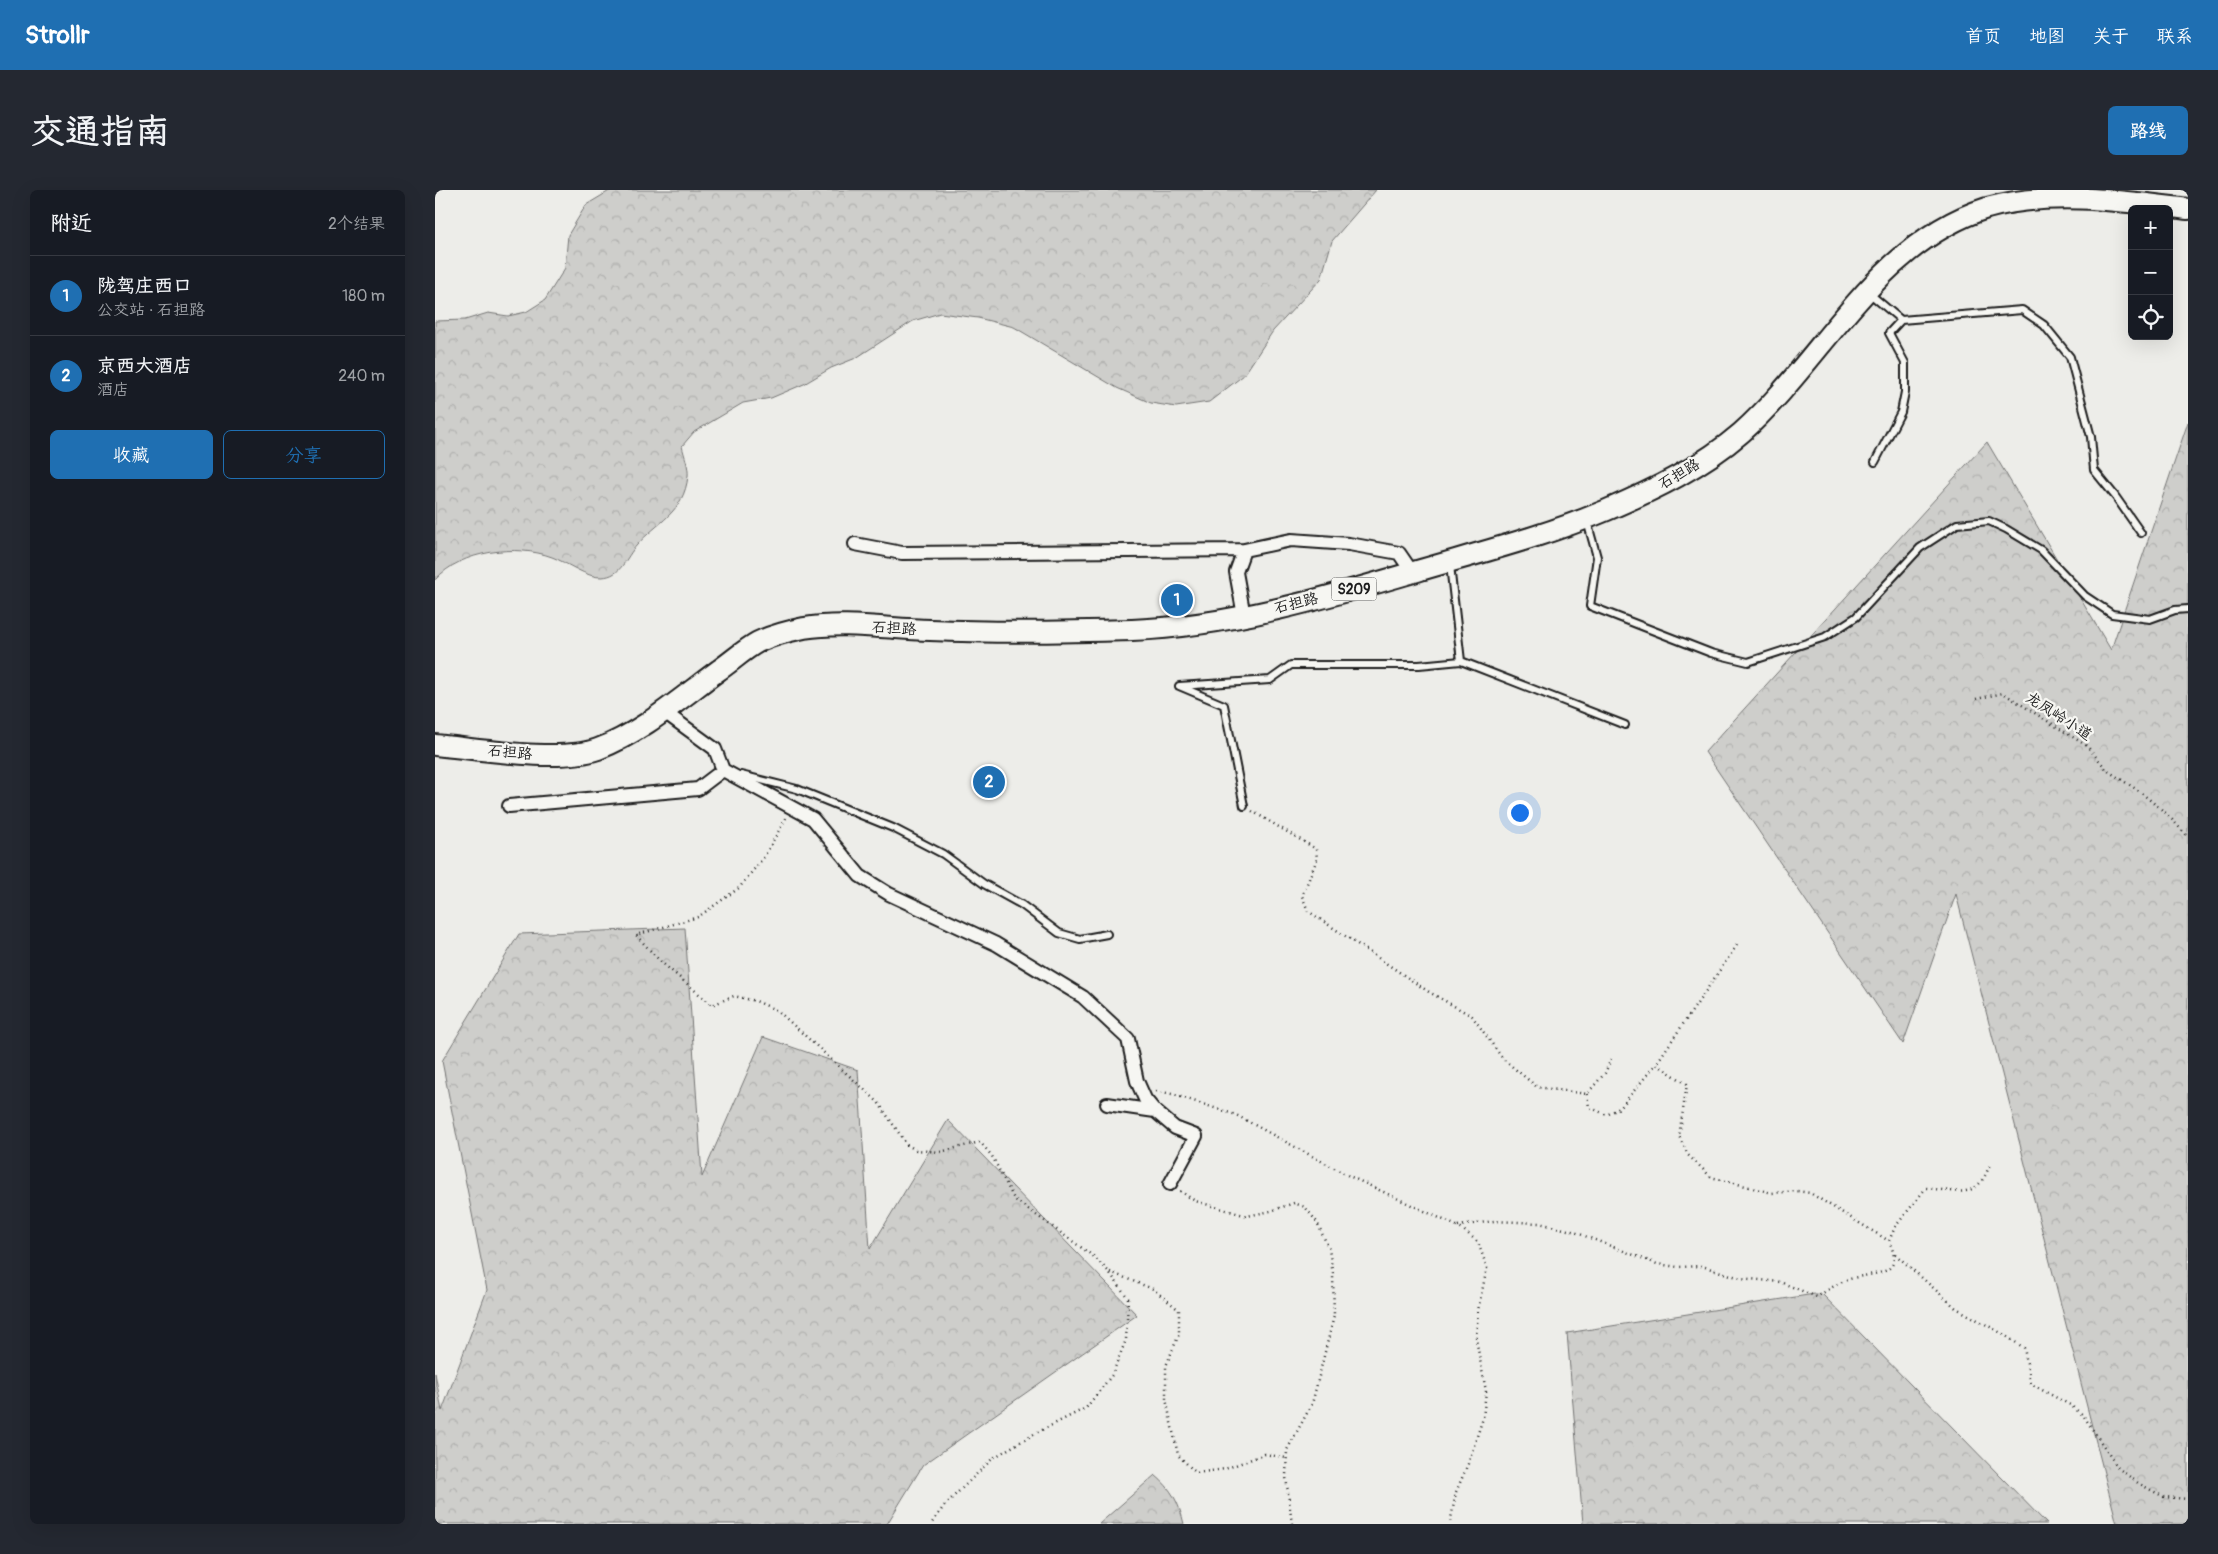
<!DOCTYPE html>
<html lang="zh">
<meta charset="utf-8">
<style>
:root{--surface:#171b24;--page:#242831;--text:#f1f3f6;--muted:#9ea1a6;--line:#363941;--accent:#1f6fb2}
body{margin:0;font-family:Pangolin,"LXGW WenKai TC",sans-serif;background:var(--page);color:var(--text)}
.controls{position:absolute;right:15px;top:15px;display:grid;overflow:hidden;border-radius:8px;box-shadow:0 5px 20px #0002}
.controls button{width:45px;height:45px;display:grid;place-items:center;padding:0;border:0;border-bottom:1px solid var(--line);background:var(--surface);color:var(--text);font:25px sans-serif}
.you{position:absolute;left:1084px;top:622px;width:18px;height:18px;margin:-12px;border:4px solid #fff;border-radius:50%;background:#1a73e8;box-shadow:0 0 0 8px #1a73e833}
.badge{display:grid;place-items:center;width:32px;height:32px;border-radius:50%;background:var(--accent);color:#fff;font-size:16px;font-weight:700}
.pin{position:absolute;translate:-50% -50%;border:2px solid #fff;box-shadow:0 1px 5px #0006}
.list{margin:0;padding:0;list-style:none}
h2{display:flex;justify-content:space-between;align-items:center;height:65px;margin:0;padding:0 20px;font-size:21px}
h2 small{font-size:16px;font-weight:400;color:var(--muted)}
.list li{display:grid;grid-template-columns:32px 1fr auto;gap:15px;align-items:center;box-sizing:border-box;height:80px;padding:0 20px;border-top:1px solid var(--line)}
.list b{display:block;font-size:19px;white-space:nowrap}
.list p{margin:0;font-size:16px;white-space:nowrap;color:var(--muted)}
.list em{font-size:16px;font-style:normal;color:var(--muted)}
.actions{display:flex;gap:10px;padding:15px 20px}
.actions a{flex:1;padding:11px 0;border:1px solid var(--accent);border-radius:8px;text-align:center;font-size:18px;color:var(--accent)}
.actions .main{background:var(--accent);color:#fff}
.icon{flex:none;width:28px;height:28px;fill:none;stroke:currentColor;stroke-width:2;stroke-linecap:round;stroke-linejoin:round}
.map{position:relative;flex:none;width:1753px;height:1334px;overflow:hidden;border-radius:8px}
header{display:flex;align-items:center;gap:30px;box-sizing:border-box;height:70px;padding:0 25px;background:var(--accent);color:#fff}
header strong{font-size:24px}
nav{display:flex;gap:28px;margin-inline-start:auto;font-size:18px}
.intro{display:flex;align-items:center;justify-content:space-between;box-sizing:border-box;height:120px;padding:0 30px}
h1{margin:0;font-size:35px}
.button{padding:12px 22px;border-radius:8px;background:var(--accent);color:#fff;font-size:18px;font-weight:700}
main{display:flex;gap:30px;padding:0 30px}
aside{flex:1;background:var(--surface);border-radius:8px;box-shadow:0 5px 20px #0002}
.map>svg:first-child{display:block}
.forest{fill:url(#forest-crowns);stroke:#757574}
.lines{fill:none;stroke-linecap:round;stroke-linejoin:round}
.lane-casing{stroke:#1c1c1c;stroke-width:10}
.street-casing{stroke:#1c1c1c;stroke-width:16}
.primary-casing{stroke:#1c1c1c;stroke-width:24}
.path{stroke:#1c1c1c;stroke-width:2.5;stroke-dasharray:1 4;stroke-linecap:butt}
.lane{stroke:#f6f6f2;stroke-width:6}
.street{stroke:#f6f6f2;stroke-width:12}
.primary{stroke:#f6f6f2;stroke-width:20}
.labels{text-anchor:middle;stroke-width:4.5;stroke-linejoin:round;paint-order:stroke}
.shield{fill:#f6f6f2;stroke:#5d5d5c;stroke-width:1}
.shield-label{font-size:14px;font-weight:bold;fill:#1c1c1c}
.street-label{font-size:15px;fill:#1c1c1c;stroke:#f6f6f2}
</style>
<header>
<strong>Strollr</strong>
<nav><a>首页</a><a>地图</a><a>关于</a><a>联系</a></nav>
</header>
<div class="intro"><h1>交通指南</h1><a class="button">路线</a></div>
<main>
<aside>
<h2>附近<small>2个结果</small></h2>
<ul class="list">
<li><span class="badge">1</span><div><b>陇驾庄西口</b><p>公交站 · 石担路</p></div><em>180 m</em></li>
<li><span class="badge">2</span><div><b>京西大酒店</b><p>酒店</p></div><em>240 m</em></li>
</ul>
<div class="actions"><a class="main">收藏</a><a>分享</a></div>
</aside>
<div class="map">
<svg width="1753" height="1334" viewBox="0 0 1753 1334">
<defs>
<pattern id="forest-crowns" width="20" height="18" patternUnits="userSpaceOnUse" patternTransform="scale(1.25)"><rect width="20" height="18" fill="#cececb"/><path d="M2 6a3 3 0 1 1 6 0M12 15a3 3 0 1 1 6 0" fill="none" stroke="#b0b0ae"/></pattern>
</defs>
<rect width="100%" height="100%" fill="#edede9"/>
<filter id="ink" filterUnits="userSpaceOnUse"><feTurbulence type="fractalNoise" baseFrequency=".02" numOctaves="2"/><feDisplacementMap in="SourceGraphic" scale="10" xChannelSelector="R" yChannelSelector="G"/><feConvolveMatrix kernelMatrix="1 2 1 2 8 2 1 2 1" color-interpolation-filters="sRGB"/></filter>
<g filter="url(#ink)">
<path class="forest" d="M176,0H941L897,51L886,89L838,141L809,185L774,212L741,217L716,213L682,198L579,137L543,128L505,123L478,131L421,168L396,178L369,194L336,208L308,213L259,242L247,256C249,265 254,277 253,286C249,323 222,332 202,355C190,368 187,386 167,387C152,388 131,372 117,367C82,354 26,360 0,390V131L30,130L53,123L73,126L91,122L110,110L130,78L133,45L151,15Z
M1753,232V1334H1682L1521,704L1468,854L1270,562L1552,252L1676,460Z
M250,738L267,987L328,847L423,880L435,1059L513,930L702,1125L488,1275L452,1334H0V1183L7,1221L52,1100L7,871L84,744Z
M1386,1103L1612,1334H1148L1132,1143Z
M720,1285C737,1299 744,1313 749,1334H664Z"/>
<g class="lines">
<g class="lane-casing">
<path id="lane" d="M1434,103L1466,130L1454,143L1470,173V202L1466,222L1440,272
M1466,130L1587,120L1609,135L1635,167L1656,247L1659,280L1680,306L1706,343
M1152,331L1162,367L1155,416L1276,463L1313,472L1390,447L1421,427L1485,358L1522,334L1554,331L1571,339L1606,360L1650,406L1677,424L1715,429L1740,420L1753,419
M1026,471L1190,535
M306,585L362,599L458,638L508,664L549,694L587,715L624,743L645,749L672,744
M809,616L789,515L744,496L835,490L856,475H984L1026,471L1015,375"/>
</g>
<g class="street-casing">
<path id="street" d="M420,354L467,363L809,360L856,350L914,354L964,363L977,382
M809,426L801,382L809,360
M228,521L280,559L288,580L378,629L425,686L454,704L561,754L648,807L693,849L702,891L710,909L720,921L672,914
M74,616L263,599L288,580
M720,921L740,938L761,946L735,994"/>
</g>
<g class="primary-casing">
<path id="primary" d="M0,555C43,559 124,573 163,559C206,543 247,507 284,480C297,471 310,459 323,452C338,445 354,441 369,438C410,431 453,439 495,440C562,443 630,442 697,440C797,436 894,407 989,379C1051,361 1113,345 1172,320C1219,300 1268,276 1306,243C1388,170 1441,53 1552,18C1616,0 1688,11 1753,19"/>
</g>
<path class="path" d="M1541,509L1568,503L1652,556L1673,581L1704,601L1732,624L1753,647
M817,621L881,659L882,669L867,706L873,721L994,802L1037,826L1068,869L1102,897L1152,904L1170,883L1176,869
M351,628L329,667L304,698L263,727L201,745L225,771L277,815L299,806L321,811L343,821L443,912L472,955L481,960L505,962L545,952L557,966L579,1009L658,1066L674,1082L693,1108L691,1150L677,1185L651,1218L599,1244L558,1268L510,1315L496,1334
M1302,755L1221,874L1252,894L1244,946L1253,965L1276,987L1337,1003L1362,1001L1375,1003L1454,1051
M721,901L737,904L801,925L914,986L1026,1038L1043,1052L1052,1078L1043,1120L1041,1149L1051,1201L1048,1228L1033,1274L1021,1302L1015,1334
M1152,904L1154,917L1172,925L1186,917L1220,875
M745,1001L760,1011L812,1026L836,1021L859,1013L870,1017L882,1032L894,1059L898,1084L899,1126L877,1214L852,1260L851,1287L857,1334
M1023,1036L1059,1031L1104,1033L1137,1041L1222,1074L1243,1077L1267,1076L1305,1088L1345,1092L1382,1107C1391,1101 1401,1094 1412,1090C1436,1081 1472,1089 1454,1051L1460,1037L1491,998C1524,1001 1542,1011 1555,974
M1460,1064L1521,1118L1568,1144L1589,1158L1596,1194L1635,1215L1648,1225L1683,1278L1703,1293L1729,1307L1753,1309
M675,1082L718,1099L744,1120V1144L731,1176V1209L743,1265L761,1283L790,1279L830,1264L851,1268"/>
<use href="#lane" class="lane"/>
<use href="#street" class="street"/>
<use href="#primary" class="primary"/>
</g>
</g>
<g class="labels">
<rect class="shield" x="896.5" y="387.5" width="45" height="23" rx="4"/>
<g class="shield-label">
<text x="919" y="404">S209</text>
</g>
<g class="street-label">
<text transform="translate(1244 284) rotate(-31)" y="5">石担路</text>
<text transform="translate(861 413) rotate(-14)" y="5">石担路</text>
<text transform="translate(459 438) rotate(3)" y="5">石担路</text>
<text transform="translate(1624 526) rotate(33)" y="5">龙凤岭小道</text>
<text transform="translate(75 562) rotate(5)" y="5">石担路</text>
</g>
</g>
</svg>
<div class="controls">
<button>+</button>
<button>−</button>
<button><svg class="icon" aria-label="locate" viewBox="0 0 24 24"><circle cx="12" cy="12" r="6"/><path d="M12 2v4M12 18v4M2 12h4M18 12h4"/></svg></button>
</div>
<div class="you"></div>
<div class="pin badge" style="left:742px;top:410px">1</div>
<div class="pin badge" style="left:554px;top:592px">2</div>
</div>
</main>
